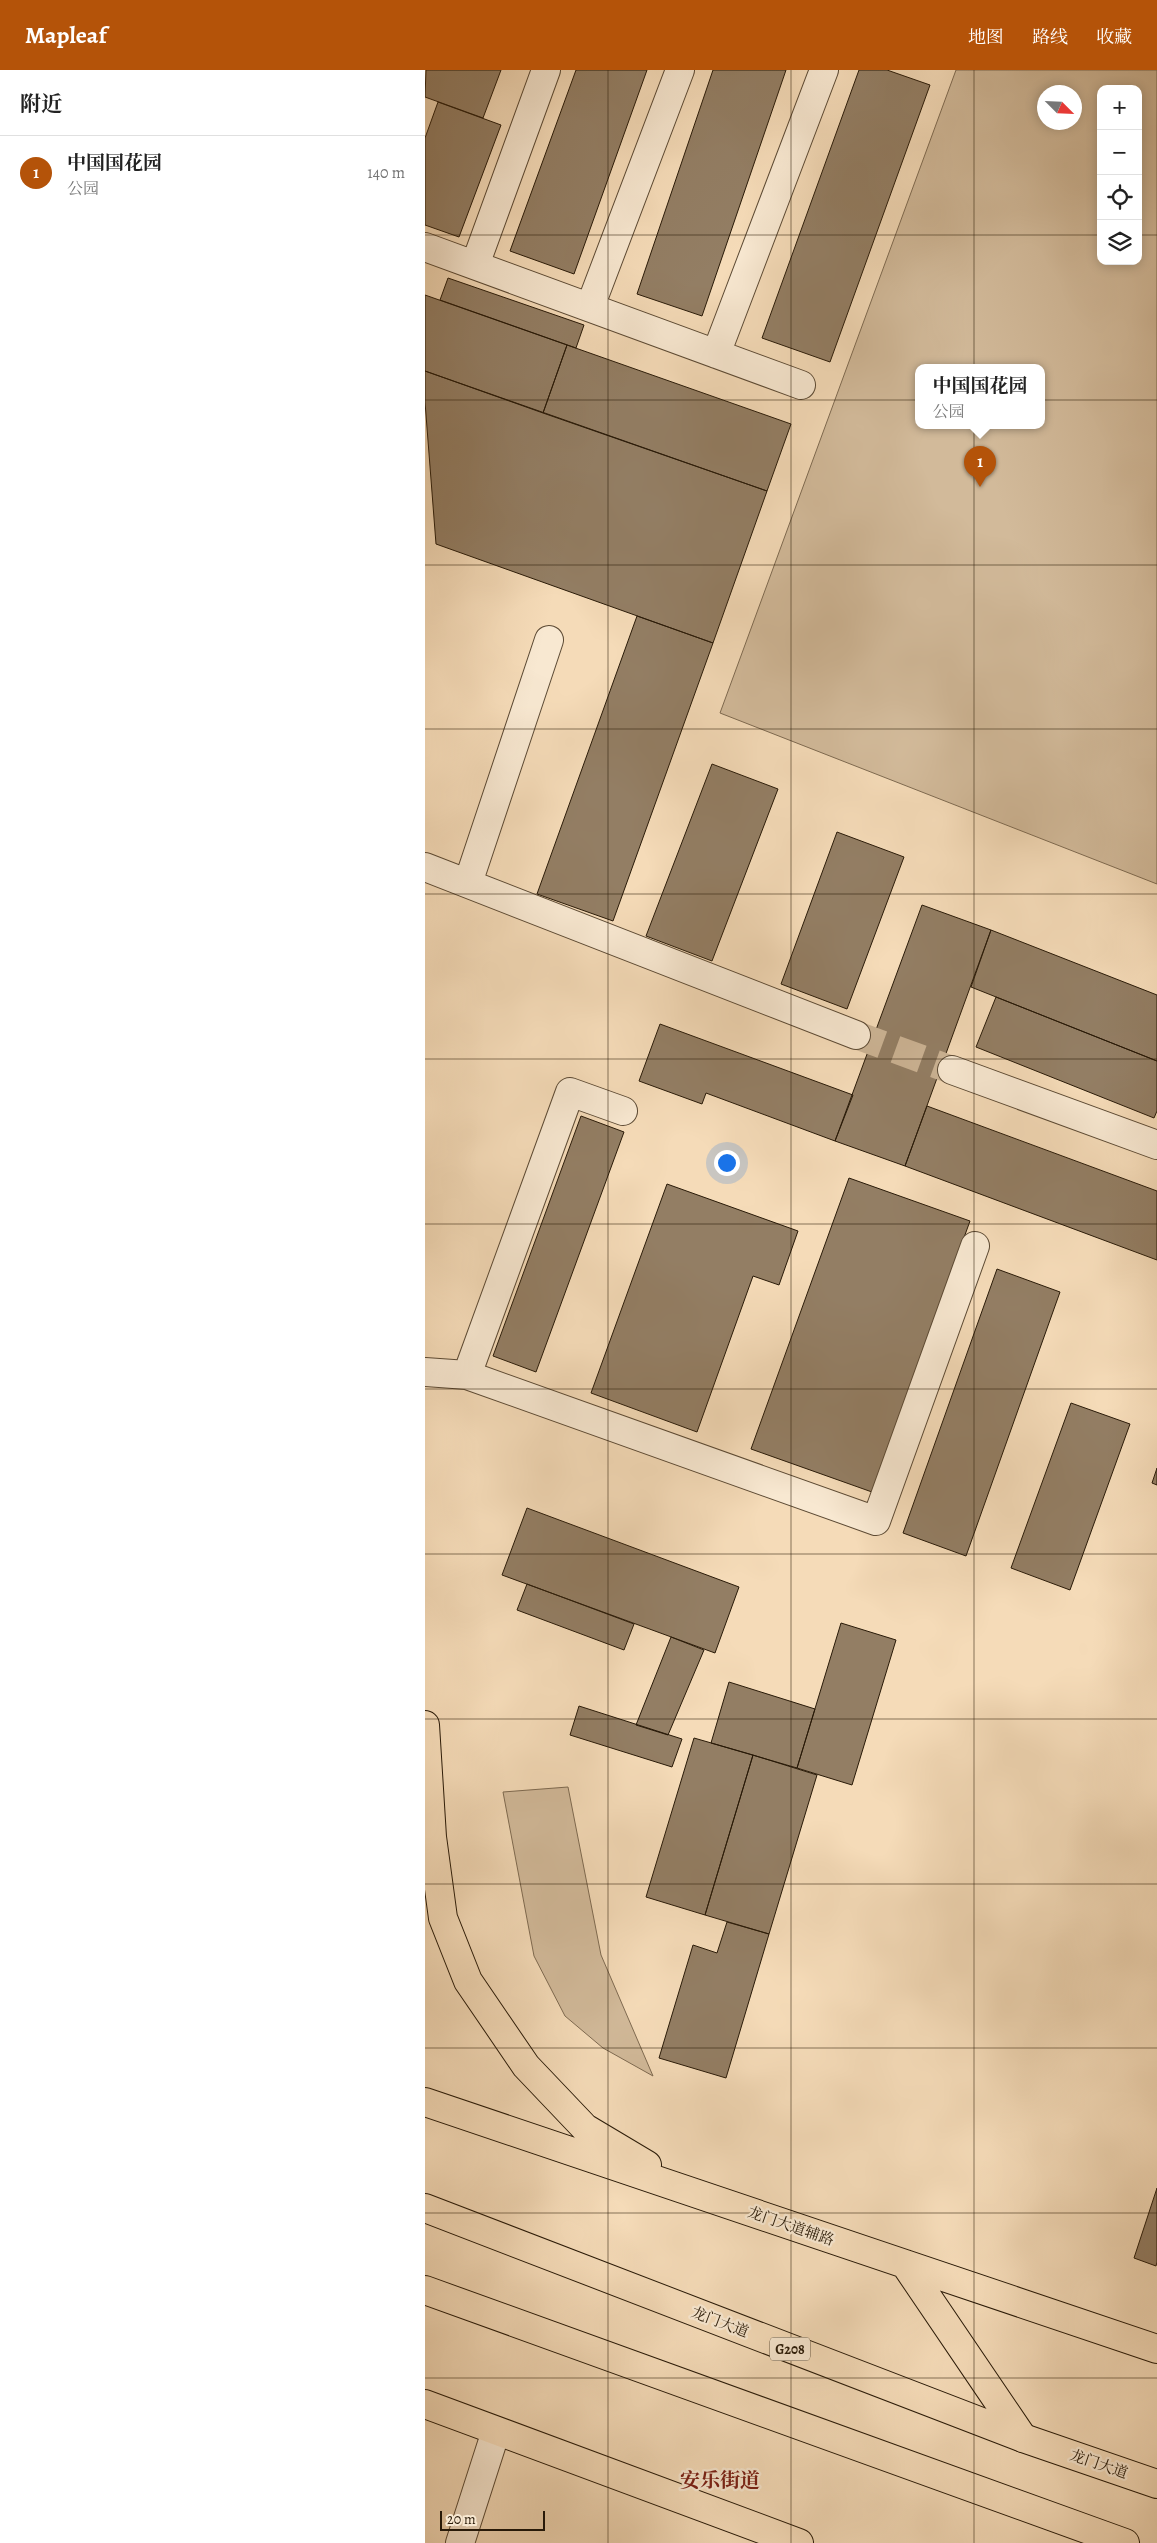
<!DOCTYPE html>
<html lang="zh">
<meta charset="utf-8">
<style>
:root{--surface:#fff;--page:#f6f6f6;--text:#222;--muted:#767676;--line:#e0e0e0;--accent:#b45309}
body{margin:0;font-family:Alegreya,"Noto Serif SC",serif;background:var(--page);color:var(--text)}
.controls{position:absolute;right:15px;top:15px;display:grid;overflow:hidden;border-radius:10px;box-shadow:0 2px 12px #0003}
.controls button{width:45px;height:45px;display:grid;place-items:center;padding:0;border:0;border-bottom:1px solid var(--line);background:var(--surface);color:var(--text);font:25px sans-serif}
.compass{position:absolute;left:612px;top:15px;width:45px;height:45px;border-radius:50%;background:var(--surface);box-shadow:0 2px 12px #0003;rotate:114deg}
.scale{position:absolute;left:15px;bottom:12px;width:105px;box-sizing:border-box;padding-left:5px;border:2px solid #291a08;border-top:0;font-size:14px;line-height:18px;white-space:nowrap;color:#291a08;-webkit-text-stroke:4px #f8e8d1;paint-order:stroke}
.you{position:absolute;left:301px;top:1092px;width:18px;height:18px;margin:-12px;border:4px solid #fff;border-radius:50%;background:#1a73e8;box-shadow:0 0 0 8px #1a73e833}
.badge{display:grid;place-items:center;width:32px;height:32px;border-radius:50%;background:var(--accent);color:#fff;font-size:16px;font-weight:700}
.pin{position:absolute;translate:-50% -41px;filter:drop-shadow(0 1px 2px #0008)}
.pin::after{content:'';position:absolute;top:26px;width:18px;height:15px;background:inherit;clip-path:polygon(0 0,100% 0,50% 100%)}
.popup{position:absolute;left:490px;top:294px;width:130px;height:65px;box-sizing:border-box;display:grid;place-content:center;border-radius:10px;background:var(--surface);filter:drop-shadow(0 1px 4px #0005);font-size:16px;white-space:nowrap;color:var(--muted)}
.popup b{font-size:19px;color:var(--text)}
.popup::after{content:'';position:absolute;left:50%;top:100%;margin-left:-10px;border:10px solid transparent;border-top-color:var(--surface)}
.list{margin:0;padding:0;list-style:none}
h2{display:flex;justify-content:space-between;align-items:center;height:65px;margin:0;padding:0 20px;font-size:21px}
h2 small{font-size:16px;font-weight:400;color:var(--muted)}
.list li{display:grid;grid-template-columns:32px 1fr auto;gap:15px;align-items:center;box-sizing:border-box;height:75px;padding:0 20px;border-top:1px solid var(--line)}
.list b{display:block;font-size:19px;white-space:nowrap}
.list p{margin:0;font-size:16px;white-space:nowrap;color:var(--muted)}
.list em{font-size:16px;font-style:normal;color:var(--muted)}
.icon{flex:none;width:28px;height:28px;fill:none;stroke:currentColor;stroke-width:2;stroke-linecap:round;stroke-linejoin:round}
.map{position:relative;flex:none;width:732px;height:2473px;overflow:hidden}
header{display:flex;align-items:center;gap:30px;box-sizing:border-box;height:70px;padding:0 25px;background:var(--accent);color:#fff}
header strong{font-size:24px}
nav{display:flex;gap:28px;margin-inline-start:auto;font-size:18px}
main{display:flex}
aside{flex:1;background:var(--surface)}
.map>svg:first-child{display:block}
.green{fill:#d2ba9a;stroke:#7e6a51;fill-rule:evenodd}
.building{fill:#937e64;stroke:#291a08}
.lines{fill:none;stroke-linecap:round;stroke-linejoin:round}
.minor-tunnel{stroke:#ccb495;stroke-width:28;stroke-dasharray:28 14;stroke-linecap:butt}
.minor-casing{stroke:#5c4a34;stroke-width:30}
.major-casing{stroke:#291a08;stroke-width:30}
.highway-casing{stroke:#291a08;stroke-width:30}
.minor{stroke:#f8e8d1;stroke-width:28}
.major{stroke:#f5dbb8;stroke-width:28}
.highway{stroke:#f5dbb8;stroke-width:28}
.grid{fill:none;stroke:#291a08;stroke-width:1;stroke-opacity:0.55}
.labels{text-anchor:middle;stroke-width:4.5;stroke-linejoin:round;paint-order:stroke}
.shield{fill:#f8e8d1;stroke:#675844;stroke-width:1}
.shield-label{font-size:14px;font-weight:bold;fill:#291a08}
.street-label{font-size:15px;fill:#291a08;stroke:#f8e8d1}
.district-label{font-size:20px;font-weight:bold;fill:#7a1f14;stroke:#f8e8d1}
</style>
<header>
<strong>Mapleaf</strong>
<nav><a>地图</a><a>路线</a><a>收藏</a></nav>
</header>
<main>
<aside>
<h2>附近<small></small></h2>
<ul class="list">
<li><span class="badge">1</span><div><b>中国国花园</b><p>公园</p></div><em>140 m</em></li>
</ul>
</aside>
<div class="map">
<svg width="732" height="2473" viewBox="0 0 732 2473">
<rect width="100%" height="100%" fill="#f5dbb8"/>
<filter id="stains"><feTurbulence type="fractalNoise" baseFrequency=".004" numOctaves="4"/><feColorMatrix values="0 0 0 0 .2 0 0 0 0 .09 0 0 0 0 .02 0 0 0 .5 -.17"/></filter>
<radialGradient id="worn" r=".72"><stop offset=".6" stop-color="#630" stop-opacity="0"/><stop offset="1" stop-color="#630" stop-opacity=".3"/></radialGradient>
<path class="green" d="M531,0H732V814L295,643ZM676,19H713V191H676ZM620,22H650V52H620ZM494,298H616V356H494Z
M143,1717L176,1885L228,2006L178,1978L140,1946L109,1886L78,1722Z"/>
<path class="building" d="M1,0H76L58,48L0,27Z
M151,0H222L149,204L85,181Z
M288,0H361L277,246L212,224Z
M434,0H462L505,15L405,292L337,268Z
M13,32L76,55L34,167L0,155V68Z
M23,208L159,255L151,278L15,230Z
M0,225L142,275L118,343L0,301Z
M142,275L366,354L342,421L118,343Z
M0,301L342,421L288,573L11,474L0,332Z
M212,546L288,573L188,851L112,824Z
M287,694L353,719L287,891L221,866Z
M412,762L479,787L422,939L356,914Z
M497,835L566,860L480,1096L410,1071Z
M566,860L732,925V991L546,917Z
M571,927L732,991V1041L729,1048L551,977Z
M235,954L428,1025L410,1071L281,1023L277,1034L214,1011Z
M502,1036L732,1121V1190L480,1096Z
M156,1046L199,1062L111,1302L68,1286Z
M424,1108L545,1151L447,1422L326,1379Z
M242,1114L373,1161L354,1215L328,1206L272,1362L166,1323Z
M572,1199L635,1222L541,1486L478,1463Z
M646,1333L705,1354L645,1520L586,1498Z
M732,1398V1415L727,1413Z
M102,1438L314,1517L290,1583L77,1505Z
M102,1514L209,1554L199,1580L92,1540Z
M416,1553L471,1570L427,1715L372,1698Z
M246,1567L279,1580L243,1665L211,1655Z
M304,1612L390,1639L372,1698L286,1673Z
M154,1636L257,1669L247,1697L145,1665Z
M269,1668L328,1685L280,1845L221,1827Z
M328,1685L392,1705L344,1864L280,1845Z
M302,1852L344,1864L301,2008L234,1988L268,1875L292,1883Z
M732,2118V2192L731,2196L709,2188Z"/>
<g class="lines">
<path class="minor-tunnel" d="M431,965L527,1000"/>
<g class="minor-casing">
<path id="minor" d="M0,177L376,315
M50,195L121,0
M165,237L255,0
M291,284L399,0
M0,797L431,965
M43,813L124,570
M527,1000L732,1075
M198,1041L145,1022L42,1305L451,1451L550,1176
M0,1302L42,1305
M35,2473L71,2361"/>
</g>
<g class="major-casing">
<path id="major" d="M0,1655L7,1767L4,1785
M7,1767L18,1848L43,1911L101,1996L160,2058L222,2095
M0,2032L732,2279
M480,2194L598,2368
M0,2334L374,2473"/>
</g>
<g class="highway-casing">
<path id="highway" d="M0,2138L598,2368L732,2414
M0,2220L700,2473"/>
</g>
<use href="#minor" class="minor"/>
<use href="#major" class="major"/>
<use href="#highway" class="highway"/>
</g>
<path class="grid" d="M183,0V2473M366,0V2473M549,0V2473M0,165H676M713,165H732M0,330H732M0,495H732M0,659H732M0,824H732M0,989H732M0,1154H732M0,1319H732M0,1484H732M0,1649H732M0,1814H732M0,1978H732M0,2143H732M0,2308H732"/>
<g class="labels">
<rect class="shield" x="345" y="2267.5" width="40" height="23" rx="4"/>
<g class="shield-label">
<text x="365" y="2284">G208</text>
</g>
<g class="street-label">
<text transform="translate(366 2156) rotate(19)" y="5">龙门大道辅路</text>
<text transform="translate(295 2252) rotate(21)" y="5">龙门大道</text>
<text transform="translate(674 2394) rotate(19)" y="5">龙门大道</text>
</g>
<g class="district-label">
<text x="295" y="2417">安乐街道</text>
</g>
</g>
<rect width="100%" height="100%" filter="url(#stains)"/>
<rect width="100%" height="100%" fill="url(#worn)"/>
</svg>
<div class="controls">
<button>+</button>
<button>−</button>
<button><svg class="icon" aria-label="locate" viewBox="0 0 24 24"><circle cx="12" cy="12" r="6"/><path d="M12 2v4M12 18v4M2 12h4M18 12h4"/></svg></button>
<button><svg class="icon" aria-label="layers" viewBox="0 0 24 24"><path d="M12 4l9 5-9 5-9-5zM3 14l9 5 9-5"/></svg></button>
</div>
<svg class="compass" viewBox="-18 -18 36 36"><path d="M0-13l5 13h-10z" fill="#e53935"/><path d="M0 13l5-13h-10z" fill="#767676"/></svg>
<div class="scale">20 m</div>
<div class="you"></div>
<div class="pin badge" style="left:555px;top:417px">1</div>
<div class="popup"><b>中国国花园</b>公园</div>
</div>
</main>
